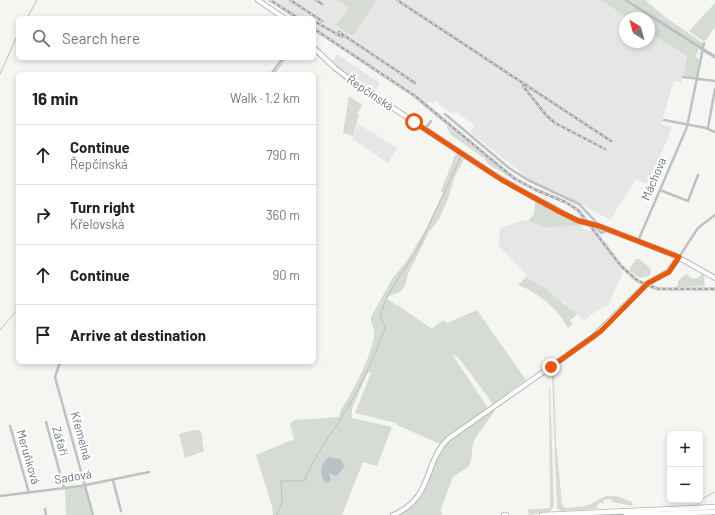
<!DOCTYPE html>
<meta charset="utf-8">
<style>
:root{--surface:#fff;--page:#f2f2f2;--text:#222;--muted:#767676;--line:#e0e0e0}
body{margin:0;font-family:Barlow,sans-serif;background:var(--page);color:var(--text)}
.controls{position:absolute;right:12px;bottom:12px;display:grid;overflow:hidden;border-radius:6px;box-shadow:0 2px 6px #0003}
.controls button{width:36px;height:36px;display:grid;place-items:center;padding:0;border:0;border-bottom:1px solid var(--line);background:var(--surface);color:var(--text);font:20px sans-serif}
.compass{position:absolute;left:619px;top:12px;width:36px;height:36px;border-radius:50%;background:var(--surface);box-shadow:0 2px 6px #0003;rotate:324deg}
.stop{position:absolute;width:12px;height:12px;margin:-9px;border:3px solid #ea580c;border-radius:50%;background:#fff}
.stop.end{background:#ea580c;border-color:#fff;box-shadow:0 1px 4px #0008}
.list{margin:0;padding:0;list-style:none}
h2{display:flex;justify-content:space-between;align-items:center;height:52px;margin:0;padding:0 16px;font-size:17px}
h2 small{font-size:13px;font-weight:400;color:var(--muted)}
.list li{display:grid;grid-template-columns:26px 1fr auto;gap:12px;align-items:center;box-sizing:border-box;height:60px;padding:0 16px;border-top:1px solid var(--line)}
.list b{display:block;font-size:15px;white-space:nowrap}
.list p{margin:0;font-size:13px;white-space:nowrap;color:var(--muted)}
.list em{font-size:13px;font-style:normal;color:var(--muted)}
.icon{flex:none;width:22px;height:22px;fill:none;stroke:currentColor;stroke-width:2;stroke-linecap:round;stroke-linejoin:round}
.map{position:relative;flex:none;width:715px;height:515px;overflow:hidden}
.search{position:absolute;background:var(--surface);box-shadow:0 2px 6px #0003;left:16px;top:16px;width:300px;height:44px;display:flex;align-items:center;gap:10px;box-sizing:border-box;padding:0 14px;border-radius:6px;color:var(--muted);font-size:15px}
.panel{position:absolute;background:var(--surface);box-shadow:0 2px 6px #0003;left:16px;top:72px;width:300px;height:292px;border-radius:6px}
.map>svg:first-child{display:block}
.built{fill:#e5e6e5}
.green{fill:#d6dbd3}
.water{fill:#b7c1c6}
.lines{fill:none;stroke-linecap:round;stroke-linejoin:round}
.stream{stroke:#b7c1c6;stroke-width:1}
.secondary-casing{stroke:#b3b7bb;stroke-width:6}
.primary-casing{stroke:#b2b6b9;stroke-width:6}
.street{stroke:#bec2c5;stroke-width:2.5}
.secondary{stroke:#fff;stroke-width:4}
.primary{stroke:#fff;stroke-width:4.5}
.rail-casing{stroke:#a0a5aa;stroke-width:2.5}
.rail{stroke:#fff;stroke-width:1;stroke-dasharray:3;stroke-linecap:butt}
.route{stroke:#ea580c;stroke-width:5}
.labels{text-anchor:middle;stroke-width:4;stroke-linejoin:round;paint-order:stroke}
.street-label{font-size:12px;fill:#667480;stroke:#fff}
</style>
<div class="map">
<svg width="715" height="515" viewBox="0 0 715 515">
<rect width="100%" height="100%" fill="#f5f5f1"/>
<path class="built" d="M267,0H600L628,18H625V42H649V32L687,58L682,83L674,81L664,114L662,125L672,127L659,160L646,184L636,179L610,220L564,195L529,179L470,132L475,125L454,111L452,113L435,101L433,104L430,102L427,104L510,173L530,185L566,200L579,208L623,265L635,277L647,284L659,287H715V291H668L652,289L632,280L620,267L623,273L608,305L598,310L584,320L563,302L526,277L527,275L499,246L500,228L525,220L548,228L583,225V229L593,231L580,215L565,203L528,188L507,176L414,98L314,31V18H294Z
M337,54L380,83L374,93L332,63Z
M358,124L397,148L388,163L352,139Z"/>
<path class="green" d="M338,0H377L353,36L336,25L349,8Z
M600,0H623L699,49L695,57L699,59L696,78L683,75L687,57L649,32V18H628Z
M628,0H645L665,17L700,41L703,44L702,48Z
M715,3V27L706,40L703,41L689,31Z
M349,96L362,105L357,114L359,115L353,136L343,133Z
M446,125L510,176L489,165L484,158L451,135Z
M456,153L464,159L454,178L448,199L439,219L429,232L408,274L405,286L400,292L389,296L387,299L395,304V307L396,304L432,329L443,320L447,323L477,310L526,380L493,404L458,357L452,354L488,408L450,434L440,444L397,425L396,423L355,413L371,373L368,372L352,409V418L392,427L377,466L363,462L342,515H273L272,506L256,455L294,439L290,424L294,420L339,417L341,410C354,388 370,361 374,335C375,328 370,323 371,317L392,279L408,259L427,227L443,193L441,191Z
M535,201L583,225L548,228L528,221L534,214Z
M636,259H639L650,268L651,273L649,276L640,278L630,271V268Z
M686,274L693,279L698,278L702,274L704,275L705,286L675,287L678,285V281Z
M526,277L543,287L577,314L570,321L573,324L568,328C558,309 538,292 518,285Z
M552,375H554L556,442L562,504L565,508L586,506L606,496H617L632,502L633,506L612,502L611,499L604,500L603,504L601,502L596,506L598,508L594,509L561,511L557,509Z
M549,386L550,387L554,506L549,512L529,515L527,510L550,508Z
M494,410V412L476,437L473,443L471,460L468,467L453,477L441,509L442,515H398C431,497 425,476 442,448C449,438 483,414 494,410Z
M195,430L201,431L204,451L185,458L179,434Z
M84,487L92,515H66L65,489Z"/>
<path class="water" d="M623,0H628L715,55V59Z
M329,457L340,459L345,466L337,476L329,473L331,480L326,483C318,475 321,463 329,457Z"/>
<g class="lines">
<path class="stream" d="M27,18L37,0
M0,74L18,34
M274,74L286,58
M0,330L18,309
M700,500L715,492
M699,505V500
M277,515L282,502L281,481H304C314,457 326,441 340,420C358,392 374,359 385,328C384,323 380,319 381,314C386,292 404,272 415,253C432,221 446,189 461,156"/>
<g class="secondary-casing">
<path id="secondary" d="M258,0L284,18
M314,48L335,68L352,81L493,174L531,196L576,220L599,226L674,255L715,278
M393,515C434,498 423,463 448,439L593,337L647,284L669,271L679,257"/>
</g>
<g class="primary-casing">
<path id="primary" d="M504,515H506
M542,515L715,507
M626,515L715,512"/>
</g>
<path class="street" d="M271,74L283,58
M683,77L715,81
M445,114L509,168L528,180L579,204L596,222L597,228L601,233L608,230
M664,120L706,128L715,132
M708,128L715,89
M425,129L431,121
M660,190L688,201L698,175
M638,241L687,127L704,43
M679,257L698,228L715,215
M60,362L55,377L93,515
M46,422L64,488
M10,426L29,493
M113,480L121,511
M0,496L81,486L149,472
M45,509L46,515"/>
<use href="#secondary" class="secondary"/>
<use href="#primary" class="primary"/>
<g class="rail-casing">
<path id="rail" d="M270,0L298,18
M290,0L322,21
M316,0L322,4
M397,0L611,141
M314,21L342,37
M314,29L415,96L515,179L536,190L565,202L578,210L621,266L638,281L658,289H715
M339,32L415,83
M523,86L546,115L555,123L605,149"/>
</g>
<use href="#rail" class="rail"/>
</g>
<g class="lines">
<path class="route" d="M414,122L502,180L560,212L579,221L599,226L679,257L669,272L648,283L601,331L551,367"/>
</g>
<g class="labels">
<g class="street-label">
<text transform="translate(370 93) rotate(34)" y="4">Řepčínská</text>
<text transform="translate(654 179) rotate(-67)" y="4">Máchova</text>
<text transform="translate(81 436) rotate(75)" y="4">Křemelná</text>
<text transform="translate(60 441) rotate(74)" y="4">Záfaří</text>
<text transform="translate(28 457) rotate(74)" y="4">Meruňková</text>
<text transform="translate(73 477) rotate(-9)" y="4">Sadová</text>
</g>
</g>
</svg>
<div class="controls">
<button>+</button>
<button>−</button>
</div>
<svg class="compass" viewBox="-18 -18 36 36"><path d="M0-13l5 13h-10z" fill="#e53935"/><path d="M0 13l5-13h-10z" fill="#767676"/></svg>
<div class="stop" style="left:414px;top:122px"></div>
<div class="stop end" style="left:551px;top:367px"></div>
<div class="search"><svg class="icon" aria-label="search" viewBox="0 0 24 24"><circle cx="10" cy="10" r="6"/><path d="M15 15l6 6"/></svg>Search here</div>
<section class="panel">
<h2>16 min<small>Walk · 1.2 km</small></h2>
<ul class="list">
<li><svg class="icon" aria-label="ahead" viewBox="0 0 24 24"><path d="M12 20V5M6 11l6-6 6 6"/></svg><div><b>Continue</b><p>Řepčínská</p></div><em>790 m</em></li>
<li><svg class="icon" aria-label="right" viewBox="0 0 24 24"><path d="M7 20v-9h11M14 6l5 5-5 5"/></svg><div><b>Turn right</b><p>Křelovská</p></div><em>360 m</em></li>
<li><svg class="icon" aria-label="ahead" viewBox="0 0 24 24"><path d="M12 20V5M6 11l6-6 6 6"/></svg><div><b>Continue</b></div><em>90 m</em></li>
<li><svg class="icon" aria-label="arrive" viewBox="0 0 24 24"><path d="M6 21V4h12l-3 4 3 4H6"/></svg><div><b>Arrive at destination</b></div></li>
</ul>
</section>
</div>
